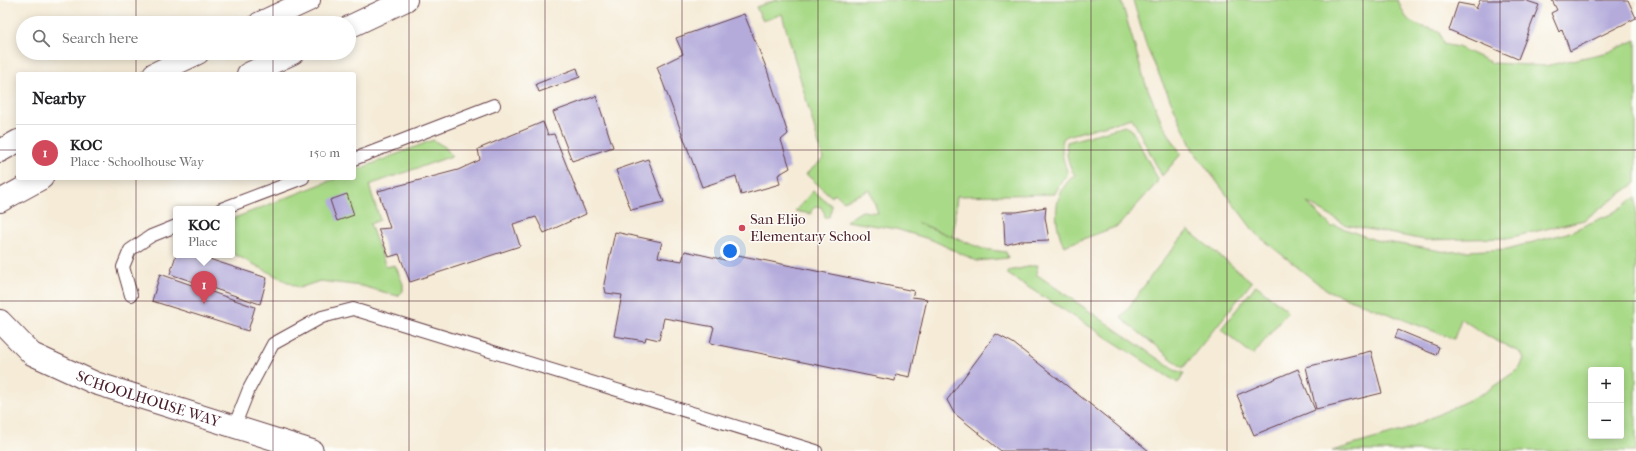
<!DOCTYPE html>
<meta charset="utf-8">
<style>
:root{--surface:#fff;--page:#f2f2f2;--text:#202124;--muted:#757577;--line:#e0e0e0;--accent:#d1495b}
body{margin:0;font-family:"IM FELL French Canon",serif;background:var(--page);color:var(--text)}
.controls{position:absolute;right:12px;bottom:12px;display:grid;overflow:hidden;border-radius:4px;box-shadow:0 2px 10px #0003}
.controls button{width:36px;height:36px;display:grid;place-items:center;padding:0;border:0;border-bottom:1px solid var(--line);background:var(--surface);color:var(--text);font:20px sans-serif}
.you{position:absolute;left:730px;top:251px;width:14px;height:14px;margin:-10px;border:3px solid #fff;border-radius:50%;background:#1a73e8;box-shadow:0 0 0 6px #1a73e833}
.badge{display:grid;place-items:center;width:26px;height:26px;border-radius:50%;background:var(--accent);color:#fff;font-size:13px;font-weight:700}
.pin{position:absolute;translate:-50% -33px;filter:drop-shadow(0 1px 2px #0008)}
.pin::after{content:'';position:absolute;top:21px;width:14px;height:12px;background:inherit;clip-path:polygon(0 0,100% 0,50% 100%)}
.popup{position:absolute;left:173px;top:206px;width:62px;height:52px;box-sizing:border-box;display:grid;place-content:center;border-radius:4px;background:var(--surface);filter:drop-shadow(0 1px 3px #0005);font-size:13px;white-space:nowrap;color:var(--muted)}
.popup b{font-size:15px;color:var(--text)}
.popup::after{content:'';position:absolute;left:50%;top:100%;margin-left:-8px;border:8px solid transparent;border-top-color:var(--surface)}
.list{margin:0;padding:0;list-style:none}
h2{display:flex;justify-content:space-between;align-items:center;height:52px;margin:0;padding:0 16px;font-size:17px}
h2 small{font-size:13px;font-weight:400;color:var(--muted)}
.list li{display:grid;grid-template-columns:26px 1fr auto;gap:12px;align-items:center;box-sizing:border-box;height:56px;padding:0 16px;border-top:1px solid var(--line)}
.list b{display:block;font-size:15px;white-space:nowrap}
.list p{margin:0;font-size:13px;white-space:nowrap;color:var(--muted)}
.list em{font-size:13px;font-style:normal;color:var(--muted)}
.icon{flex:none;width:22px;height:22px;fill:none;stroke:currentColor;stroke-width:2;stroke-linecap:round;stroke-linejoin:round}
.map{position:relative;flex:none;width:1636px;height:451px;overflow:hidden}
.search{position:absolute;background:var(--surface);box-shadow:0 2px 10px #0003;left:16px;top:16px;width:340px;height:44px;display:flex;align-items:center;gap:10px;box-sizing:border-box;padding:0 14px;border-radius:22px;color:var(--muted);font-size:15px}
.panel{position:absolute;background:var(--surface);box-shadow:0 2px 10px #0003;left:16px;top:72px;width:340px;height:108px;border-radius:4px}
.map>svg:first-child{display:block}
.green{fill:#a9da88;stroke:#7a7c5a;fill-rule:evenodd}
.building{fill:#b4abdb}
.lines{fill:none;stroke-linecap:round;stroke-linejoin:round}
.lane-casing{stroke:#643e45;stroke-width:14}
.secondary-casing{stroke:#643e45;stroke-width:24}
.primary-casing{stroke:#643e45;stroke-width:24}
.lane{stroke:#fff;stroke-width:12}
.secondary{stroke:#fff;stroke-width:22}
.primary{stroke:#fff;stroke-width:22}
.grid{fill:none;stroke:#4a1f2b;stroke-width:1;stroke-opacity:0.55}
.poi-dot{fill:#d1495b;stroke:#fdfcf7;stroke-width:1.5}
.labels{text-anchor:middle;stroke-width:3;stroke-linejoin:round;paint-order:stroke}
.poi-label{font-size:15px;fill:#4a1f2b;stroke:#fdfcf7;text-anchor:start}
.street-label{font-size:15px;fill:#4a1f2b;stroke:#fdfcf7}
</style>
<div class="map">
<svg width="1636" height="451" viewBox="0 0 1636 451">
<rect width="100%" height="100%" fill="#fdfcf7"/>
<filter id="ink" filterUnits="userSpaceOnUse"><feTurbulence type="fractalNoise" baseFrequency=".025" numOctaves="2"/><feDisplacementMap in="SourceGraphic" scale="8" xChannelSelector="R" yChannelSelector="G"/><feConvolveMatrix kernelMatrix="1 2 1 2 8 2 1 2 1" color-interpolation-filters="sRGB"/></filter>
<filter id="wash" filterUnits="userSpaceOnUse"><feTurbulence type="fractalNoise" baseFrequency=".012" numOctaves="4" result="noise"/><feDisplacementMap in="SourceGraphic" scale="16" xChannelSelector="R" yChannelSelector="G"/><feGaussianBlur stdDeviation="0.9" result="paint"/><feColorMatrix in="noise" values="0 0 0 0 0 0 0 0 0 0 0 0 0 0 0 0 0 1.4 0 .05"/><feComposite in="paint" operator="in"/></filter>
<g filter="url(#wash)">
<rect width="100%" height="100%" fill="#f5ebd7"/>
<path class="green" d="M776,0H1121L1145,82L1162,123L1181,154L1162,176L1132,118L1067,136L1063,139C1060,151 1064,163 1068,174L1061,181L1055,194L957,196L953,237L916,222L983,249L1006,252L1008,258L977,261L932,240L896,229L846,221L862,211L878,213L870,190L843,201L835,193L832,197L806,174L823,159L782,14L763,21L756,7Z
M1133,0H1398C1407,26 1414,24 1439,31L1443,44L1458,47L1492,63L1545,66L1609,52L1636,40V183L1584,220L1508,238L1425,240L1346,225L1306,202L1332,227L1334,225L1375,240L1447,252L1507,249L1567,233L1611,214L1636,197V451H1332L1405,430L1484,393L1520,368L1524,358L1519,352L1491,338L1461,319L1454,339L1326,290L1256,234L1193,150L1147,48ZM1591,370H1621V436H1591Z
M1125,126L1131,129L1158,179L1156,184L1118,226L1064,246C1053,223 1052,192 1075,175C1069,168 1065,152 1067,142Z
M433,140L445,147L452,156L369,185L380,220L370,224L386,267L395,265L403,284V291L398,296L362,286L320,281L299,288L232,253V219L337,178H354V171Z
M813,191L832,206L829,217H824L825,214L821,207L816,206L811,211V214L795,211Z
M1188,230L1252,282L1183,368L1121,318L1154,272Z
M1038,265L1036,274L1174,370L1184,373L1178,383L1006,273L1008,271Z
M1256,285L1288,311L1253,355L1221,329Z"/>
<g id="blocks">
<path class="building" d="M1480,0H1524L1539,5L1518,59L1449,30L1458,3L1474,6L1476,9Z
M1552,0H1628L1636,18L1570,51L1562,29L1559,32L1551,13L1557,10Z
M744,14L766,67L788,134L781,140L790,168L778,175L780,184L741,195L736,176L702,187L657,67L683,54L676,38Z
M577,68L580,77L539,92L536,84Z
M596,96L613,147L572,161L553,112Z
M543,122L548,135L554,134L586,214L544,233L536,217L513,224L520,246L410,282L399,254L389,257L378,229L390,228L378,191L458,170L480,160L478,149Z
M648,159L664,202L631,210L616,170Z
M347,194L354,215L337,221L330,200Z
M1046,207L1045,217L1049,240L1020,241L1005,245L1004,223L1002,212H1017Z
M615,232L662,242L658,257L682,261L685,251L725,260L728,253L914,291L912,297L927,299L910,377L896,374L895,381L710,343L714,327L664,318L659,340L646,337L645,341L614,336L622,295L606,293L604,284Z
M176,255H197L267,278L260,304L170,274Z
M160,274L255,307L248,331L152,301Z
M1398,330L1439,347L1436,355L1395,338Z
M996,334L1013,343L1149,451H1001L954,413L947,400Z
M1371,351L1382,393L1316,409L1306,367Z
M1298,369L1315,410L1254,435L1237,395Z"/>
</g>
</g>
<g filter="url(#ink)">
<use href="#blocks" fill-opacity="0" stroke="#643e45" stroke-width="1"/>
<g class="lines">
<g class="lane-casing">
<path id="lane" d="M354,159L494,105
M221,209L303,178
M131,295L123,267L130,250L151,236L176,226
M234,427L249,389L273,344L322,317L353,309L816,451"/>
</g>
<g class="secondary-casing">
<g id="secondary">
<path id="s1" d="M0,321L32,354L95,383L312,451"/>
</g>
</g>
<g class="primary-casing">
<path id="primary" d="M260,23L309,0
M349,27L406,0
M154,74L198,53
M248,74L293,53
M0,151L18,141
M0,201L42,178"/>
</g>
<use href="#lane" class="lane"/>
<use href="#secondary" class="secondary"/>
<use href="#primary" class="primary"/>
</g>
</g>
<path class="grid" d="M136,0V23M273,0V23M409,0V451M545,0V451M682,0V451M818,0V451M954,0V451M1091,0V451M1227,0V451M1363,0V451M1500,0V451M136,53V74M273,53V74M0,150H18M354,150H1636M136,178V451M273,178V451M0,301H1636"/>
<circle class="poi-dot" cx="742" cy="228" r="4"/>
<g class="labels">
<g class="poi-label">
<text x="750" y="224">San Elijo<tspan x="750" dy="17">Elementary School</tspan></text>
</g>
<g class="street-label">
<text dy="5" stroke="none"><textPath href="#s1" startOffset="171">SCHOOLHOUSE WAY</textPath></text>
</g>
</g>
</svg>
<div class="controls">
<button>+</button>
<button>−</button>
</div>
<div class="you"></div>
<div class="pin badge" style="left:204px;top:304px">1</div>
<div class="popup"><b>KOC</b>Place</div>
<div class="search"><svg class="icon" aria-label="search" viewBox="0 0 24 24"><circle cx="10" cy="10" r="6"/><path d="M15 15l6 6"/></svg>Search here</div>
<section class="panel">
<h2>Nearby<small></small></h2>
<ul class="list">
<li><span class="badge">1</span><div><b>KOC</b><p>Place · Schoolhouse Way</p></div><em>150 m</em></li>
</ul>
</section>
</div>
